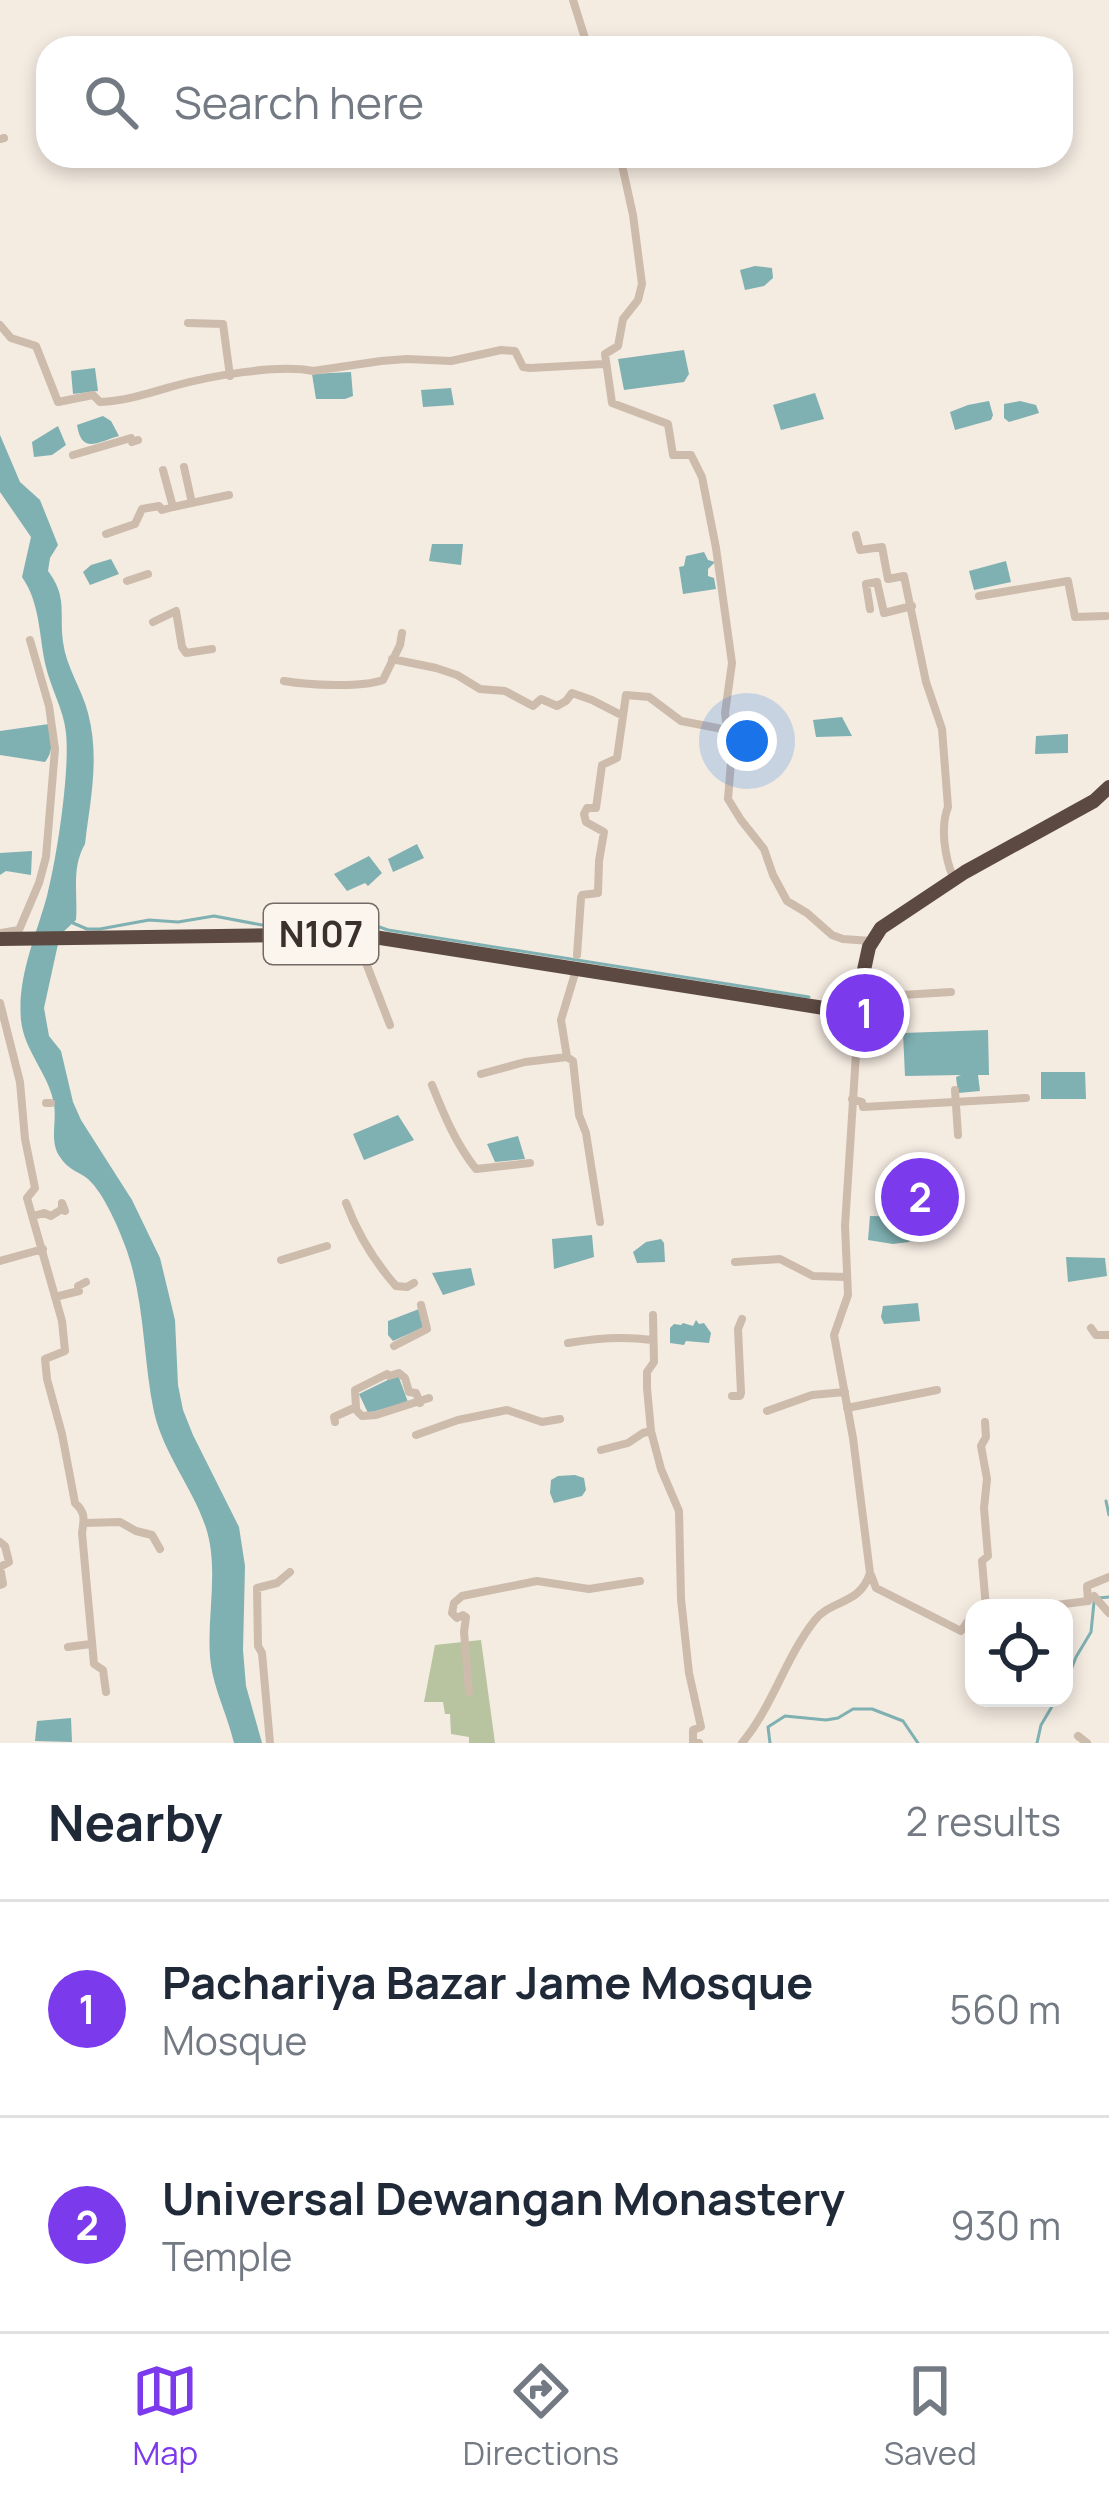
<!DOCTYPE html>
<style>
:root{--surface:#fff;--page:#f2f2f3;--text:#1f2937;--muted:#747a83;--line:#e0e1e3;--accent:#7c3aed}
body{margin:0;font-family:Manrope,sans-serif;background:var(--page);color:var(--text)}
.controls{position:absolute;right:36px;bottom:36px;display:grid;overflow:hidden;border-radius:24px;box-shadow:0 6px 18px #0003}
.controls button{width:108px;height:108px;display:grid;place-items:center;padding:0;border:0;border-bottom:3px solid var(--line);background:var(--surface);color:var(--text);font:60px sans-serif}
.you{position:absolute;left:747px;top:741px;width:42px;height:42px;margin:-30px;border:9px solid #fff;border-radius:50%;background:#1a73e8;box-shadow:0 0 0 18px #1a73e833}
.badge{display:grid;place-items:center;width:78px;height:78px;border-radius:50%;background:var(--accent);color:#fff;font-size:39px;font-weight:700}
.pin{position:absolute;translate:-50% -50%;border:6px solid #fff;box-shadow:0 3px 12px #0006}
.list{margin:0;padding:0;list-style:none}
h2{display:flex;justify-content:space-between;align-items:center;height:156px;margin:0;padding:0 48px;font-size:51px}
h2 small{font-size:39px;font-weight:400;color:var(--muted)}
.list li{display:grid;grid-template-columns:78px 1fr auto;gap:36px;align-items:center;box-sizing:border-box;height:216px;padding:0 48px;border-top:3px solid var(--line)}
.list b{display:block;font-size:45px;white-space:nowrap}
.list p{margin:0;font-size:39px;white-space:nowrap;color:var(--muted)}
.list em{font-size:39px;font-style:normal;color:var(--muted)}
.icon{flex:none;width:66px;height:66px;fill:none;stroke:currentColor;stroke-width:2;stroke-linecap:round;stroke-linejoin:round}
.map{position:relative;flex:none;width:1109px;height:1743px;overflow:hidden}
.search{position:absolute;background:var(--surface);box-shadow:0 6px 18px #0003;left:36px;right:36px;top:36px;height:132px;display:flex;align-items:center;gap:30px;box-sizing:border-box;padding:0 42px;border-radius:36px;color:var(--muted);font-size:45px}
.sheet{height:588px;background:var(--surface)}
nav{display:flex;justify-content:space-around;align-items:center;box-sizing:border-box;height:168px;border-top:3px solid var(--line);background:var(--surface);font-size:33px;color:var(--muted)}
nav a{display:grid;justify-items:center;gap:6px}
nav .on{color:var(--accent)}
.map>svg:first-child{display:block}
.green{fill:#b8c4a0}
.water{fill:#7fb0b2}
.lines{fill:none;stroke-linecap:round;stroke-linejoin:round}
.stream{stroke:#7fb0b2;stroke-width:3}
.minor{stroke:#cdbbac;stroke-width:8}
.highway{stroke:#5c4a42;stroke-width:14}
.labels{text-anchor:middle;stroke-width:9;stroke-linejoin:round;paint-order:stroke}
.shield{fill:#fbf5ee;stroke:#756b66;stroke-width:3}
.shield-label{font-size:36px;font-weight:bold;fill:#3b302b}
</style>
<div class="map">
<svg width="1109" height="1743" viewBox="0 0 1109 1743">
<rect width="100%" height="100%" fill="#f4ebe1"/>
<path class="green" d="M481,1640L495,1743H469V1737L451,1734L450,1714H445L443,1702H424L435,1645Z"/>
<path class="water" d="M755,266L772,268L773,278L764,286L745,290L740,270Z
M684,350L689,374L684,382L624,390L618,359Z
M95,368L98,391L73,394L71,371Z
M351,372L353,396L345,399H316L312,374Z
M451,388L454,405L423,407L421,390Z
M815,393L824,419L781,430L773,405Z
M989,401L993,415L991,420L955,430L950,412L968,405Z
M1020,401L1036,405L1039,413L1009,422L1004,418V404Z
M103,416L111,421L119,436C97,442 82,455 77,425Z
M58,426L66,445L52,455L34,457L32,442Z
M0,435L20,482L40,500L58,545L50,558L48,571C68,598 59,612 63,642C66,667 82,689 88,713C100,758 90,801 85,844C71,868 78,894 76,920L62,933L58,944L44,1008L49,1036L61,1051L73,1102L81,1120L132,1200L160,1258L175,1320L178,1385L183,1410L193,1435L239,1527L245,1566L243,1650L246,1686L262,1743H234C227,1713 212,1686 210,1656C207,1614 219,1568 206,1528C193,1488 164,1455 154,1412C143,1359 145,1303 127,1251C120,1231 104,1193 88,1179C78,1171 68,1170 60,1157C49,1141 57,1123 54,1104C49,1074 24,1051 21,1020C17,977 36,936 47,896C57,857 70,771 66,733C64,710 50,687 45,663C39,634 40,603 22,577L31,537L0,492Z
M432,544H463L461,565L429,561Z
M704,552L708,560L715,562L708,569V576L714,578L716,589L683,594L679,567L684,566L686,556Z
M111,559L119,574L90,585L83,572L91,565Z
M1006,561L1011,582L974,590L969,571Z
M842,717L852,736L816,737L813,720Z
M49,724C52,737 54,751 45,762L0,755V731Z
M1068,734V753L1035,754L1036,736Z
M417,844L424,858L393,872L388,859Z
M32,851L31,875L6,871L0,875V853Z
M369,856L382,873L368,886L365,883L347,891L334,874Z
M988,1030L989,1075H978L980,1091L958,1093L956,1077L961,1075L905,1076L903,1033Z
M1041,1072H1085L1086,1099H1041Z
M398,1115L414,1140L364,1160L353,1134Z
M518,1136L525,1159L495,1162L487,1144Z
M870,1216L916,1217L921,1226L909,1242L893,1244L868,1240Z
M592,1235L594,1257L554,1269L552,1239Z
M661,1239L664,1243L665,1262L637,1263L633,1252L646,1242Z
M1066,1257L1105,1258L1107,1276L1068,1282Z
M471,1268L475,1285L443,1295L432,1273Z
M918,1303L920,1321L884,1324L881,1317L883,1306Z
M419,1309L424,1327L393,1341L388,1335V1321Z
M696,1320L699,1324L704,1323L711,1333L709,1343L686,1341L684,1345L670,1343V1328L674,1324L681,1325L683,1323L693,1326Z
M398,1375L408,1402L368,1413L359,1394Z
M575,1475L584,1478L586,1490L582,1496L554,1503L550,1493L551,1480L558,1476Z
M71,1718L72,1742L35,1741L37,1721Z"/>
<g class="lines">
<path class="stream" d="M73,923L87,929H100L149,920L178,922L214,916L262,925H343L362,921L388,930L809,997
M1106,1501L1109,1515
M1064,1688L1076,1657L1091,1632L1094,1602L1098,1598L1109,1597
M770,1743L768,1727L785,1716L826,1720L838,1718L853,1709H872L903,1721L918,1743
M1037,1743L1041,1725L1057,1698"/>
<path class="minor" d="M573,0L588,48
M0,139L4,138
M620,156L633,215L642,284L638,300L623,319L618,346L605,354L612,403L668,424L673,455H691L702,477L716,548L732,663L725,713L731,762L728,799L741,820L764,849L773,875L787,901L807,913L832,935L843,939L871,941
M188,323L223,324L230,376
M0,325L11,338L36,346L58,402L93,395L100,402C125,401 150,393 174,386C210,376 277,364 313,371L381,361L407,359L451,361L501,350L515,351L523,367L530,368L604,364
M73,455L131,438L132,442L138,440
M184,467L192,503
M173,507L229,495
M106,534L135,524L142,509L159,506L162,510L173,507L163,470
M856,535L860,550L882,547L888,579L904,576L926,682L942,729L948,807C940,827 945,858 953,877
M127,581L148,574
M979,596L1068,581L1075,617L1106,616
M870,609L866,584L877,582L884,613L912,606
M153,622L176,611L182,647L186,653L212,649
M392,659L436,668L457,675L480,689L505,691L533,706L541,699L557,706L566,701L572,693L592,700L623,716
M284,681C308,685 361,688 383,680L400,645L402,633
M1,933L19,930L39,883L46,857L55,749L49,706L30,640
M356,937L390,1025
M577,955L581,898L582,895L598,893L599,861L604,832L586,822L584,814L587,808H596L602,765L617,758L626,695L649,697L681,721L728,730
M860,996L888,997
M885,996L951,992
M0,1003L20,1082L25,1139L35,1188L27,1198L62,1321L65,1351L45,1359L47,1379L62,1434L75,1503C86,1513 84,1519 82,1533L94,1664L103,1670L106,1692
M567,1057L573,1061L579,1115L586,1133L600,1222
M481,1074L525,1062L567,1057L561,1020L576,970
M432,1085C444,1115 456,1144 476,1169L530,1163
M955,1090L958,1135
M852,1099L862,1102L863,1107L1026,1098
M46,1103H51
M346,1203C358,1235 373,1260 396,1286L407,1287L414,1283
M33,1216L44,1213L51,1216L62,1209V1203L65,1211L62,1209
M281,1260L327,1246
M0,1261L43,1249
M735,1262L780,1259L813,1276L846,1277
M55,1297L79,1291L78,1286L86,1282
M653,1315L654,1362L647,1372V1388L651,1431L661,1469L679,1511L681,1599L689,1673L701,1727L693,1730V1742L699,1743
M1091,1328L1096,1335H1109
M568,1343C596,1338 624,1336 652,1340
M394,1346L427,1329L421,1305
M732,1396H740L741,1393L738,1329L742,1319
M356,1408L355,1390L387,1374L389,1376L399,1373L405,1378L409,1392L416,1393L420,1403
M847,1408L937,1390
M767,1411L812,1395L845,1392
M335,1422L334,1417L354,1408L362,1416L376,1415L429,1398
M985,1422L986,1437L981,1446L987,1479L984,1508L988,1556L982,1561L986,1608
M416,1435L458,1420L507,1410L542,1422L560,1419
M601,1450L628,1443L643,1433L651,1431
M85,1523L120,1522L136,1531L152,1535L160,1549
M0,1542L5,1546L9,1562L0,1567L3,1584L0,1585
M871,1575L876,1588L961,1631L968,1621L974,1620
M1088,1600L1094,1596L1109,1613
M1032,1608L1088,1601L1087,1586L1109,1577
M68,1647L91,1644
M469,1692L464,1632L466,1617L463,1615L457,1618L452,1613L454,1603L462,1596L537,1581L589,1589L640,1581
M1078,1736L1087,1743
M270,1743L262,1653L258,1646L257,1588L277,1583L290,1572
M742,1743C773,1706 785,1658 815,1620C832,1599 860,1605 870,1573L853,1438L834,1335L848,1295L845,1226L857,1038L854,1006"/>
<path class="highway" d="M0,939L355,934L824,1008H845L857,1002L869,947L881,928L965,872L1094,801L1109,787"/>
</g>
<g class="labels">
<rect class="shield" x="264" y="904" width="114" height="60" rx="9"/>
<g class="shield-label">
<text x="321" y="947">N107</text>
</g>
</g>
</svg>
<div class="controls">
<button><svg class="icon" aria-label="locate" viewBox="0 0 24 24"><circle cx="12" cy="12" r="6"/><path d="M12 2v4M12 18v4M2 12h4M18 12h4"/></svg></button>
</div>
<div class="you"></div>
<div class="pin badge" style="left:865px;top:1013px">1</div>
<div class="pin badge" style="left:920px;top:1197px">2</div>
<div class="search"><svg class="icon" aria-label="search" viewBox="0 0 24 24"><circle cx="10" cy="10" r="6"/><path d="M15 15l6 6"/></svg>Search here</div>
</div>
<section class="sheet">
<h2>Nearby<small>2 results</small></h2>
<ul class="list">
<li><span class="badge">1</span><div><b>Pachariya Bazar Jame Mosque</b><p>Mosque</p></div><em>560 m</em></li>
<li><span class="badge">2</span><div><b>Universal Dewangan Monastery</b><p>Temple</p></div><em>930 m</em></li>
</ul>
</section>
<nav>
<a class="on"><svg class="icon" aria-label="map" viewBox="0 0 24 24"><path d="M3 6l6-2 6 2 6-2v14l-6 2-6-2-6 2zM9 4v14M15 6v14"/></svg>Map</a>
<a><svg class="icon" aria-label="directions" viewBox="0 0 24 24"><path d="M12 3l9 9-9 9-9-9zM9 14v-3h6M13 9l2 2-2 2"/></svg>Directions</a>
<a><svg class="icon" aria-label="saved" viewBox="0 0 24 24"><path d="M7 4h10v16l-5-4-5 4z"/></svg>Saved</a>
</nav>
